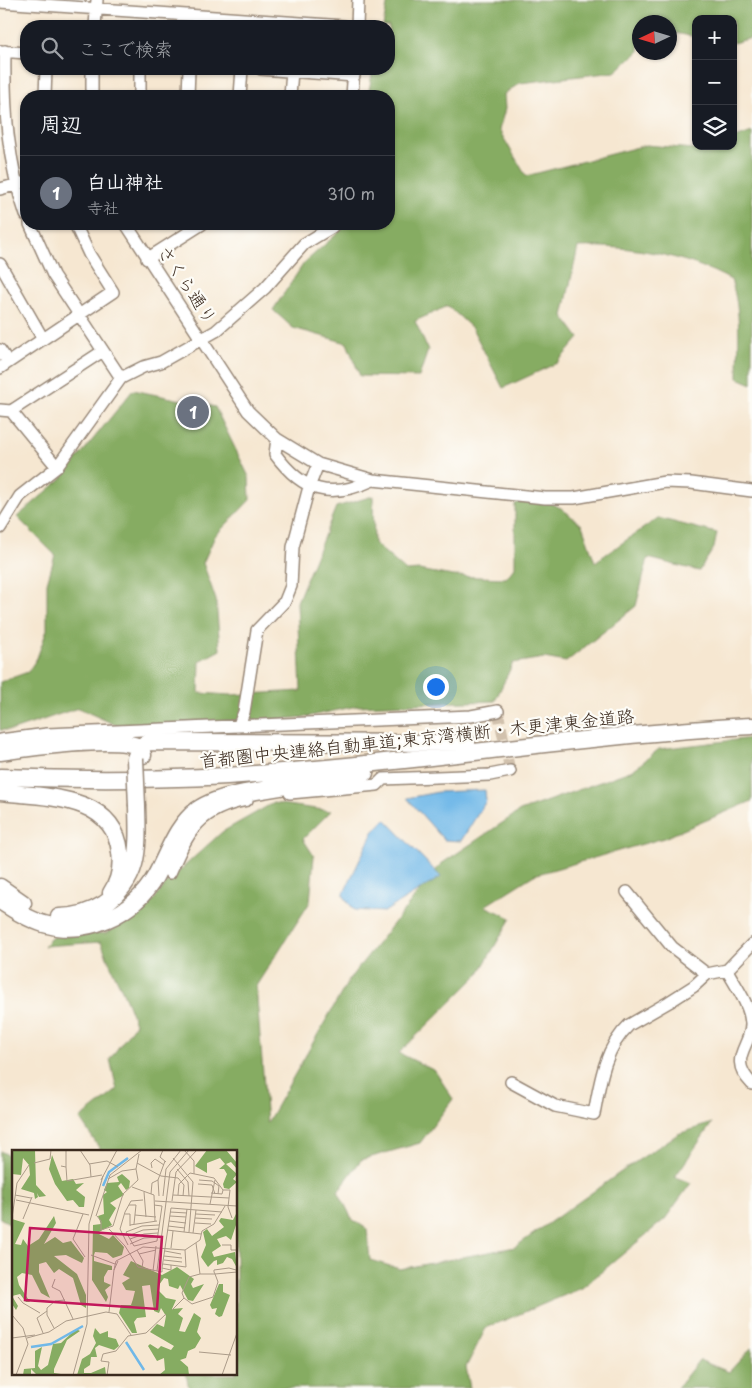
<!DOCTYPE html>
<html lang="ja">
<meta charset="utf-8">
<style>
:root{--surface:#171b24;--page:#20242c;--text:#f1f3f6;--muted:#9ea1a6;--line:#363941;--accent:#c8321e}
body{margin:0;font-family:"Playpen Sans","Klee One",sans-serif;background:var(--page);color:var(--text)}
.controls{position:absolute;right:15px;top:15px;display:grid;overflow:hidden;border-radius:10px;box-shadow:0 1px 4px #0004}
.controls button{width:45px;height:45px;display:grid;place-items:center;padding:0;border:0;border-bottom:1px solid var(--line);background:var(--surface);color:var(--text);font:25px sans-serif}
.compass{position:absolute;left:632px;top:15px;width:45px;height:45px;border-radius:50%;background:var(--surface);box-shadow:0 1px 4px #0004;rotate:266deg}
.you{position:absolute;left:435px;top:686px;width:18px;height:18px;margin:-12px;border:4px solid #fff;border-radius:50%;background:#1a73e8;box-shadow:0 0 0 8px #1a73e833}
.badge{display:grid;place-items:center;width:32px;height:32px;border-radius:50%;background:var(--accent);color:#fff;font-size:16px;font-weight:700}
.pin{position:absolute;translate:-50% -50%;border:2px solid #fff;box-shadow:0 1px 5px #0006}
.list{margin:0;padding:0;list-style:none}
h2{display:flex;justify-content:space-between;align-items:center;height:65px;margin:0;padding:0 20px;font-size:21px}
h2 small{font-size:16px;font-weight:400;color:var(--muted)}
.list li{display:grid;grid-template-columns:32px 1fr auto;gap:15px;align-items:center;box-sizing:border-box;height:75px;padding:0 20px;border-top:1px solid var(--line)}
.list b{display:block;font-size:19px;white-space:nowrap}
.list p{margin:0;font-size:16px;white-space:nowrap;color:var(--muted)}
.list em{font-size:16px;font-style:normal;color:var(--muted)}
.icon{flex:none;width:28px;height:28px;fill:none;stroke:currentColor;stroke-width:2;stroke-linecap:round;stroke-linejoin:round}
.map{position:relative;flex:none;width:752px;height:1388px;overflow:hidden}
.search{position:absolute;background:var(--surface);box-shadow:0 1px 4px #0004;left:20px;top:20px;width:375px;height:55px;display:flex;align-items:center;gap:12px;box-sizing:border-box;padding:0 18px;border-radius:20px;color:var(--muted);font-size:19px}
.panel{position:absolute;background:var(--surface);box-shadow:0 1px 4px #0004;left:20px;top:90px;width:375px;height:140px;border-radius:20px}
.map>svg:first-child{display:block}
.forest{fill:#86ac62;stroke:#606b40}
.water{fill:#70b8e8;stroke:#567183}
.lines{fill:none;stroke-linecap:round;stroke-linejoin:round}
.minor-tunnel{stroke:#d1c1ad;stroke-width:11;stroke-dasharray:11 5.5;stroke-linecap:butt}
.minor-casing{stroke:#988878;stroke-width:14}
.highway-casing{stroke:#988878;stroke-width:19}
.minor{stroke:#fff;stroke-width:11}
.highway{stroke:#fff;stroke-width:16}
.highway-bridge-casing{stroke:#988878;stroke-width:19;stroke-linecap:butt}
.highway-bridge{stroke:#fff;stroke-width:16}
.labels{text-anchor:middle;stroke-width:4.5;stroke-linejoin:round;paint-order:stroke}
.street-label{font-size:18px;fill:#3b2a1e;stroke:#fdfcf7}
.inset-river{fill:none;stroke:#70b8e8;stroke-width:2.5}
.inset-road{fill:none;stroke:#ab9b89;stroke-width:1}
.view{fill:#c2185b;fill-opacity:0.15;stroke:#c2185b;stroke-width:2.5}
.inset-edge{fill:none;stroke:#3b2a1e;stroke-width:2.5}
</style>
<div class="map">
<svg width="752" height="1388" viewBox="0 0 752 1388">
<rect width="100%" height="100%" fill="#fdfcf7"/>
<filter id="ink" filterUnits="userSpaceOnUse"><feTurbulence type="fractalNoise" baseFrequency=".02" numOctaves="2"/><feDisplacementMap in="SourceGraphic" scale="10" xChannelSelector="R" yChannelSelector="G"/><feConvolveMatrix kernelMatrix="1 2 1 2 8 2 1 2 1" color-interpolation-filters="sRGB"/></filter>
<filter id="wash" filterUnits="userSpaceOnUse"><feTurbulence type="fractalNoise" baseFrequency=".0096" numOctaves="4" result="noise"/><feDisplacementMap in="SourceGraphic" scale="20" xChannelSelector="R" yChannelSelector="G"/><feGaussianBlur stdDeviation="1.12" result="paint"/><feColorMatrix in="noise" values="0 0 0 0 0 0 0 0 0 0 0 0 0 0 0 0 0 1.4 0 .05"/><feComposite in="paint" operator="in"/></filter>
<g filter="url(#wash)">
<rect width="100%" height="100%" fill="#f6e7d1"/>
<path class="forest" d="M388,0H752V38L733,43V19H696V37L670,32V22H640L639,51L615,72L520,83L504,94L505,109L499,130L526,176L646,145L693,149L704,146H733V139L752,132V384L738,378C738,345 742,311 731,280C685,255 630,245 578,247L563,316L579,338L557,363L503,388L472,328L448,306L415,321L428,350L419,377L360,376L347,343L293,328L273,310L304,263L339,232L341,224H389V96H368L373,69H389V26H383Z
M133,390L215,407L249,477L250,500L215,536L203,563L216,600L220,650L200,661L199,693L230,695L301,691L297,602L336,507L373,496L374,543L406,571L419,570L453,576L506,578L515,567V504L535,497L561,508L582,525L595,562L658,518L717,533L714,548L699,571L648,558L636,606L566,662L544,658L513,663L495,701L357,706L306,717L129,731L78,708L13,730H0V682L28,672L37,658L47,630V583L55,555L17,517L60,480Z
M752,738V801L664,838L534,875L485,906L511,918L478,975L399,1053L435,1071L453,1099L420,1143L361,1160L338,1191L352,1219L367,1229L370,1260L400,1269L515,1247L628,1167L678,1134L712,1123L675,1177L691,1183L665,1219L582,1288L486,1328L466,1367L470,1388H189L186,1374H236V1152H103L100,1149L80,1119L117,1090L110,1059L135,1024C127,996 111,970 101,942L44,946L52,937L106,933L143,914L168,881L222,832L273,803L331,811L303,839L314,856L310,902L256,986L267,1123L350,978L441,864L520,811L633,770L659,749Z
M0,1151L14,1158V1226L0,1218Z
M752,1347V1388H677L699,1360L729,1372Z"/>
<path class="water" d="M485,790L486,801L461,841L444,840L407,798L438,792Z
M385,819L441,877L384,912L354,910L343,895L373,832Z"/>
</g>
<g filter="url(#ink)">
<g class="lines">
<path class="minor-tunnel" d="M498,711L510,771"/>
<g class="minor-casing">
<path id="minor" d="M0,2L344,26
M95,26L97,0
M357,26L358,0
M0,51L26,53
M5,51C4,108 7,161 26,215
M261,69L354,76
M45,96L46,69
M92,96V69
M140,96V69
M188,96L189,69
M240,96L242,69
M290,96L292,71
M352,96L354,69
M0,189L26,182
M30,224L53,275L121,378
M126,224L248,411L277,439L318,464L373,480L545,498H574L665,482L691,483L752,491
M147,259L202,224
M0,264L43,339
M0,350L8,362
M0,368L113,292L89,254L75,224
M0,410L11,411L57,467
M11,411L103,351
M277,439L275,454C303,492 330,500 373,480
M0,528L20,496L57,467L121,378L143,367L161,362L216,331L265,288L304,244L332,227V224
M238,727L244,712L257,630L285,601L291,586L293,547L309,487L318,464
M0,740L47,734L471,716L498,711
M290,793L377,785L383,779L490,775L510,771
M170,873C189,831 198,809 247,800
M627,892L672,947L707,974
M727,970C735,985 750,1005 751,1023C752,1047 726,1057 752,1084
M511,1082L555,1106L594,1114C600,1082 604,1049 629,1025L669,1002L694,986L707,974L727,970L752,944"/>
</g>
<g class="highway-casing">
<path id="highway" d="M0,752C27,748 119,735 139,747L143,755
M135,759L139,747L149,742L467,743
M0,777C76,780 152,780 227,776C403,765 576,735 752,726
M0,792C43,797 114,794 120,852C122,866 119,881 111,893
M0,887L23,903
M0,901C14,910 28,919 44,924C86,937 134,914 155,877C168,854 175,827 197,810C211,800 228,796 244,793L365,773
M59,917C76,917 90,913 104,904C141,879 138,847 137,806"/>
</g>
<use href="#minor" class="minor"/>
<use href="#highway" class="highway"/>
<g class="highway-bridge-casing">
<path id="highway-bridge" d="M135,759L137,806"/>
</g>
<use href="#highway-bridge" class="highway-bridge"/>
</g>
</g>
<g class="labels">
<g class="street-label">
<text transform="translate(187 285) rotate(56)" y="6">さくら通り</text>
<text transform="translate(417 739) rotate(-6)" y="6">首都圏中央連絡自動車道;東京湾横断・木更津東金道路</text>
</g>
</g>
<g transform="translate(12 1150)">
<rect width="225" height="225" fill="#f6e7d1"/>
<path d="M0,0H23L24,35L34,46L27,47L25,43L26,47L23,49L22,43L9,39L18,25L17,15L11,8L9,25L0,24ZM195,0H214L225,13V19L219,12L214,14L225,24L221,29L225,32L217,39L212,38L211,34L215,24L212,19H207L213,14L208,8L195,13V23L183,16ZM40,5L50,31L61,29L64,34L72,33L64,40L73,47L72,57H67L61,50L55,51L43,34L37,19ZM110,24L118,31L117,38L114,40L109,33L106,36L112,45L98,53L104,58L97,70L100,75L85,83L97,89L101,85L112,97L110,105L101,108L95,103L83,102L82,105V111L100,116V120H96L92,127V132L99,135L93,140L96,147L94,152L80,130L81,75L89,74L86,66L92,64L91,45L95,42L92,40L95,33L107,32L105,27ZM225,62V72L219,90L214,86L205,89L209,96L200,102L202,107L223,102L225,118L220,109L215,107L211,113L205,115V110L202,111L196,117L189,107L194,95L191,82L195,79L200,86L212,77L207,71L209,68L221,70ZM42,66L44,73L32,94L43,87L51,93L59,91L72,108L70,113L54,105L42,106L65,124L74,145V158L69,155L61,128L47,119L42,123L34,112L27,114V122L38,148L29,143L20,125L10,123L5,127L7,135L18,152H14L8,144L0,146L6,156L4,160L0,154V69L13,73L3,94L9,95L11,89L16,96L27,89ZM119,111L150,125L165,117L182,129L179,134L181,138L192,134L181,151L176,150L168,135L166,139L157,136L156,129L152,128L147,135V141L154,148L164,150L160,159L171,158L166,164L171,168L167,181L173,182L182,163L189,168L185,182L189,188L183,198L176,201L174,208L168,210L176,217L177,225H147L153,220L152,208L145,211L136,196L138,194L146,199L149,196L159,200L162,196L138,182L145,174L152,177L154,166L149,158L147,163L142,161L138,135L130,136L134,167L125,168L122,172L125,183H120L107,163L109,155H119L121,149L123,141L114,140L110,133L118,128L111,125ZM207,134H211V142L218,145L210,166L207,167L203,164L205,158L200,159L198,155ZM83,178L88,184L96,181V187L104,189L107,196L102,200L87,195L83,198L85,207H79L78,215L72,219V223H79L93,217L94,225H65L70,209L78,204L84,193L81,186ZM64,179L68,181L55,190L42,219V223L56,225H25L19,219V225H11L12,219L23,218V201L30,197L26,216L29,220L36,215L41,194L49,193Z" fill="#86ac62"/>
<path class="inset-river" d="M91,36L97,22L116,8M114,192L132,220M19,197L39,194L71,176"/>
<path class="inset-road" d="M68,0L78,15L79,27M151,0L148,7L154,12M172,0L182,11V24M161,8L181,32L177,82M22,13L38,9L39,0M125,13L149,26L166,28L172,35L171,46M77,14L95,11L106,17M49,16L54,17V0M54,17L55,31L90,25M140,18L139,13L143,9L152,15M165,19L176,32L177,46M96,29L110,21L124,19M89,30L105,0M146,30L147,46M187,30L200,31L207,36L206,44M186,34L200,35L203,44M120,37L142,45L143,71M132,42L134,67M199,43L210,44L211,40H218L216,57L220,68M139,44L140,33L146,30L153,11M3,45L19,48M161,45L217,48M166,45L167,34L178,23L202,28L211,40M151,46L154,19L169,0M4,50L77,65M143,51L225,56M160,51L164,22L185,0M198,54L203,30M117,55H124L122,74M159,58L210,62M158,62L175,63M71,64L61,89L73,107M113,64H118V76M184,64L203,65M123,65L144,67M84,66L98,25L130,0M85,66L89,71V80L101,76L111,44L126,30L124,19L127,4M158,66L174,67M0,68L5,33L17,15M183,68L200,69M11,69L20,47M157,71L174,73M183,73L199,74M118,75L145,71M156,76L173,78M97,79L113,96L126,117L150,122V118L159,120V115M155,80L189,84M114,82L122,96L145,91L150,56L142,55M114,82L130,76L147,75M172,82L175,59M181,83L184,60M116,86L131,80L147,79M118,89L132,84L146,83M184,93L188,124M118,94L132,88L145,87M116,95L108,79L113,62L119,51L131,50M210,95H219V100H225M159,98L161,81M125,100L131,111L130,118M173,100L188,90L190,81L202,74L213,56M153,101L169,104M127,104L144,100M79,105L103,114M152,106L170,108M152,110L170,112M151,114L174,117L173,100M150,118L159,58M102,120L104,111L131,97L173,100M224,120L217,118L202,120V122L203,124L206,132L201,147L180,154L172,148L170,143L177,127L188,124H203L225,122M141,121L144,96M145,121L158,22L177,0M43,129L40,137L48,141L61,169M6,147L11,153L28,163M160,160L172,148M97,162L102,120L106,111M0,165L11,178L16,194L4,225M42,178L35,165V158L43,151L53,150M31,183L25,168L35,161M0,188L23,185M15,188L37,182L54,171L94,162L105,164L119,185M187,202L219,205M61,225L75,174L77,74L91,26M95,225L97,212L89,211L91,204L104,201L116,186L134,183L154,164M210,225L225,183"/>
<path class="view" d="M18,78L150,87L145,159L13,150Z"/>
<rect width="225" height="225" class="inset-edge"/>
</g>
</svg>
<div class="controls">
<button>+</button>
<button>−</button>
<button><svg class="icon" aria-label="layers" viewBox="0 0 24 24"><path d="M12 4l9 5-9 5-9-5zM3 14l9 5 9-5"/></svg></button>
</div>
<svg class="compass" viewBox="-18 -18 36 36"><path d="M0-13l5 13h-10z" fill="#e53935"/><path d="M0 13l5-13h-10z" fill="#9ea1a6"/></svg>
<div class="you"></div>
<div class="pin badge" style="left:193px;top:412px;background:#6b7280">1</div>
<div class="search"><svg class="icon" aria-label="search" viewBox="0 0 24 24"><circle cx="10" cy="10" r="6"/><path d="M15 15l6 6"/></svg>ここで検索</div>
<section class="panel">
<h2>周辺<small></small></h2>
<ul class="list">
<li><span class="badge" style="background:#6b7280">1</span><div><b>白山神社</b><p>寺社</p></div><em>310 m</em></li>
</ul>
</section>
</div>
